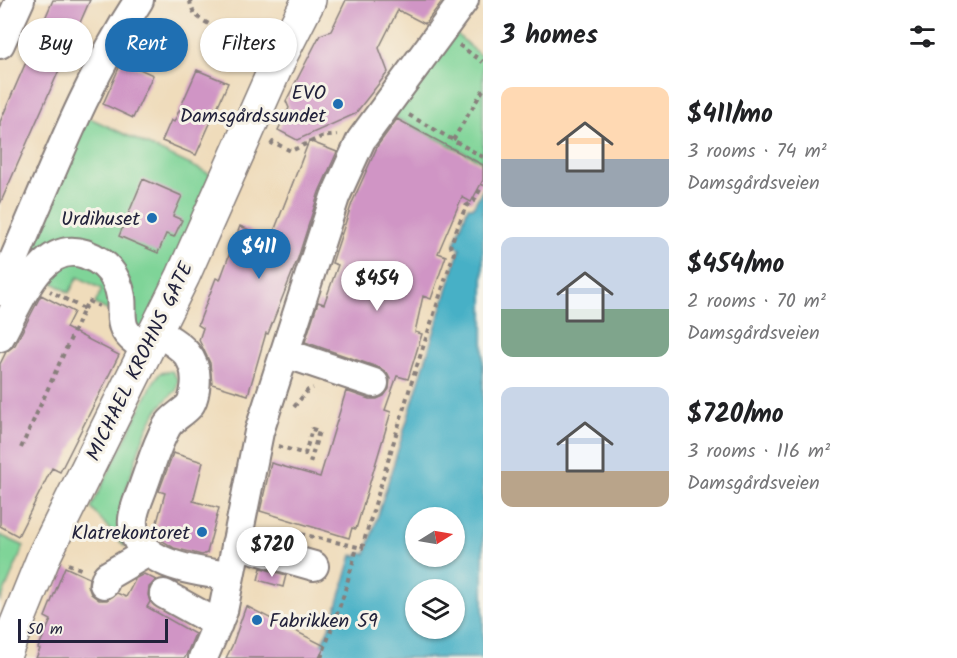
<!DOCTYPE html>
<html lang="en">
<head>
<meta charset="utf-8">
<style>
	:root { --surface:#fff; --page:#f2f2f2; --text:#202124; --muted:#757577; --accent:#1f6fb2 }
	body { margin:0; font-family:Kalam,sans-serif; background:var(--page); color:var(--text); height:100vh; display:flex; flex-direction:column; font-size:22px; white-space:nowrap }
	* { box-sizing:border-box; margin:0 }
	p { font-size:20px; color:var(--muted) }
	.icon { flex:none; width:33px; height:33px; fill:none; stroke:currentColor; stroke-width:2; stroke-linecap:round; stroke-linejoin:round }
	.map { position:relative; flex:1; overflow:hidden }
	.side { display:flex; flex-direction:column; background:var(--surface); width:474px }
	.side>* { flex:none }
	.top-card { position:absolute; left:18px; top:18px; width:375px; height:54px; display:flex; gap:12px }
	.needle { width:39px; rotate:79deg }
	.fabs { position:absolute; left:405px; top:507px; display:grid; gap:12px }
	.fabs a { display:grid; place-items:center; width:60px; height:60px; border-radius:50%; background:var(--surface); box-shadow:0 2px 4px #0004; font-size:30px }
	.scale { position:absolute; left:18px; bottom:15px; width:150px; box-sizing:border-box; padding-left:6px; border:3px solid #22223b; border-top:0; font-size:16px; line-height:21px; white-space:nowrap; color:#22223b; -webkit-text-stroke:4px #f7f3e8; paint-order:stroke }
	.price { position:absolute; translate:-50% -51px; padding:0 14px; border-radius:21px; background:#fff; color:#222; font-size:20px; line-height:39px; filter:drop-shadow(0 2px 3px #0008) }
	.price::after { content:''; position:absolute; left:50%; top:36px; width:18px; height:14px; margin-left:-9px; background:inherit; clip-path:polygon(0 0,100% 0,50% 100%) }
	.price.current { background:var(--accent); color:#fff }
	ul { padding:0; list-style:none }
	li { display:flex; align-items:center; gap:18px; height:150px; padding:0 18px }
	li span { display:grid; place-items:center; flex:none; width:168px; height:120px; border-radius:12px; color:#555 }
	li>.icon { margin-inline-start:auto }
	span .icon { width:72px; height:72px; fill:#fffc; stroke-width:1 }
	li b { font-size:26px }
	h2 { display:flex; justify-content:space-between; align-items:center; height:72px; padding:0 18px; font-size:26px }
	.tag { padding:0 21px; border-radius:27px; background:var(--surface); box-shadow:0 2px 4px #0004; font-size:21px; line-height:54px }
	.tag.current { background:var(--accent); color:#fff }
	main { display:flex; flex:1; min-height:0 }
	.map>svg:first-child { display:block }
</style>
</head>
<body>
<main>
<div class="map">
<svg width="483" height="658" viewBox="0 0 483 658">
	<rect width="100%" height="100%" fill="#f7f3e8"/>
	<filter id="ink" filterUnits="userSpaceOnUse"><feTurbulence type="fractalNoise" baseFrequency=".0167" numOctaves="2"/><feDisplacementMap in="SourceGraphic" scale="12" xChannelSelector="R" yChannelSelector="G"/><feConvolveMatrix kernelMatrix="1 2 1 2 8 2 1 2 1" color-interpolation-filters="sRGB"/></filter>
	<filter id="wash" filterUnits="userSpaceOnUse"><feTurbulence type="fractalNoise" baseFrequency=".008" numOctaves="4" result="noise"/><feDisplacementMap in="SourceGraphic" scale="24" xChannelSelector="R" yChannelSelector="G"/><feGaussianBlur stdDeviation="1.35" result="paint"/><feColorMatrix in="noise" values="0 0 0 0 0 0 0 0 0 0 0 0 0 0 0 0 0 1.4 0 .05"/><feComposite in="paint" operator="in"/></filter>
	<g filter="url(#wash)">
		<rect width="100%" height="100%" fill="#efdcbb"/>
		<path fill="#7fd498" stroke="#507b6a" stroke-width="1.5" d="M451 29 483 58V162L394 117Z
			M79 113 225 181 146 348 121 317 95 304 102 289 78 277 69 293 46 278 3 285Z
			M172 371 178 380 176 391C150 410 141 442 132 472 128 484 123 496 122 508 122 517 127 528 129 536L124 546 91 508 153 383 160 373Z
			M0 535 24 546 0 602Z"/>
		<path fill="#47b0c6" stroke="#346980" stroke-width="1.5" fill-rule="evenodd" d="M483 189V658H315L334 616 352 555 358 556 360 553 366 554 460 248 454 245 468 207H473ZM416 518H454V556H416ZM416 590H454V628H416Z"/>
		<g id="blocks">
			<path fill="#d095c5" d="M53 0H90L0 204V122Z
				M346 0H443L425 24 398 10 379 48 388 72 355 114 297 140 278 130 289 108 286 101 320 35 331 31Z
				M122 61 153 75 133 118 103 104Z
				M197 70 228 83 196 155 162 141 171 120 174 122Z
				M397 119 483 165V180L471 202 462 197 438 253 446 256 431 299 423 296 415 332 422 334 408 379 397 376 385 410 391 412 356 529 352 528 349 538 260 511 271 463 320 477 346 391 369 399H377L384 396 389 389 390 379 387 373 380 368 305 342 318 302 324 304 338 265 332 263 352 203 378 145Z
				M309 141 337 152 319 192 298 258 268 334 266 333 248 395 212 384 210 363 199 340 203 328 198 325 216 278 220 280 240 226 271 239Z
				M143 179 182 196 173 216 182 220 174 237 166 234 158 253 119 236Z
				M41 295 74 312 66 328 119 355 60 472 52 468 18 536 0 526V364L6 352 15 345Z
				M173 453 203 462 193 501 219 508 207 553 202 555 174 548 158 538 162 527 156 526 165 493 159 491Z
				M65 567 89 578 88 586 91 594 99 600H107L117 593 126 597 136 578 144 574 156 580 149 587 148 595 150 602 147 607 195 634 185 658H36L40 649 38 648 51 620 45 617Z
				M261 568 286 575 283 587 258 580Z
				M246 606 325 646 319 658H226L232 646Z"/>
		</g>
	</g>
	<g filter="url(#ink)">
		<use href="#blocks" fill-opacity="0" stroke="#887f7b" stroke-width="1.5"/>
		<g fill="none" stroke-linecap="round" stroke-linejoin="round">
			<defs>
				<path id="minor" d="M0 44 20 0
					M0 291C44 194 80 90 139 0
					M155 331C180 345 200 357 195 389 194 396 193 401 189 406 182 414 171 418 166 428 156 446 151 465 144 484 141 494 134 507 133 519 129 564 198 572 230 576
					M0 337C18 306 40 239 85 254 99 259 110 267 116 281 131 311 106 326 146 348
					M285 353 374 383
					M236 544 314 566
					M104 584 107 576 148 552
					M164 594 218 624
					M203 658 223 611 259 432 335 197 361 140 464 0"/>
				<path id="major" d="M3 658 45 554 183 276 282 53 309 0"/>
			</defs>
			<use href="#minor" stroke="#887f7b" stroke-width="32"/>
			<use href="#major" stroke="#887f7b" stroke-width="36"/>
			<path stroke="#887f7b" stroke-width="4" stroke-dasharray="4.5 4.5" stroke-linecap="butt" d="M190 0C192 26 222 22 229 42 231 48 230 55 231 62L248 69
				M459 45 483 62
				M409 115 483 157
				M453 140 483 90
				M271 145 273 142 291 151 321 137 337 135
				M84 309 88 301 99 306
				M294 407 308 390 313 388
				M278 446 305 454 312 429 319 431 310 463
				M21 448 84 309 50 291
				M283 530 362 548 411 384 454 253 450 246 466 206 474 201 483 184
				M68 564 83 570
				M321 658 343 597 357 548"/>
			<use href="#minor" stroke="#fff" stroke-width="28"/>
			<use href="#major" stroke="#fff" stroke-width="33"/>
		</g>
	</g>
	<g fill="#1f6fb2" stroke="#f7f3e8" stroke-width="2">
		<circle cx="338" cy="104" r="6"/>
		<circle cx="152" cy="218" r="6"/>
		<circle cx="202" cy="532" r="6"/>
		<circle cx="257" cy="620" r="6"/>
	</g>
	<g text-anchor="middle" stroke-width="6" stroke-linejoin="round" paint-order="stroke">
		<g font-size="20" fill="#22223b" stroke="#f7f3e8" text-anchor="end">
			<text x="326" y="99">EVO<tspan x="326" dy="23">Damsgårdssundet</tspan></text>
			<text x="140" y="225">Urdihuset</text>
			<text x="190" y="539">Klatrekontoret</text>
			<text x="269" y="627" text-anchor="start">Fabrikken 59</text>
		</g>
		<g font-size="20" fill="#22223b" stroke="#f7f3e8">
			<text transform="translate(139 361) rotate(-64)" y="7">MICHAEL KROHNS GATE</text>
		</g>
	</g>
</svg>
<div class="fabs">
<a><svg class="needle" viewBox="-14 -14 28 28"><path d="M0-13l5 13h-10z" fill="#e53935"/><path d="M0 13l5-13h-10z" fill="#757577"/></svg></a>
<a><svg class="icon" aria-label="layers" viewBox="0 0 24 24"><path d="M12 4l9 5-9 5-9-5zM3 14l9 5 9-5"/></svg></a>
</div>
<div class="scale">50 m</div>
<b class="price current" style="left:259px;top:280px">$411</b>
<b class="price" style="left:377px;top:312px">$454</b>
<b class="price" style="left:272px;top:578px">$720</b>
<div class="top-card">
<a class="tag">Buy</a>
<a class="tag current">Rent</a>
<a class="tag">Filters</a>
</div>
</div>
<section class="side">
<h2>3 homes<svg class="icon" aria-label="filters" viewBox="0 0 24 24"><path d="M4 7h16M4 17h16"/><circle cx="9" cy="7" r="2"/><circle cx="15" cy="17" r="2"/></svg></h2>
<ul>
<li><span style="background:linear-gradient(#ffd9b3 60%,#9aa5b1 0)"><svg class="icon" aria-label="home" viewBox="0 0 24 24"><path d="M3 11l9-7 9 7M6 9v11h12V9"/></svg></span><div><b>$411/mo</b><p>3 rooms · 74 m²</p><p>Damsgårdsveien</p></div></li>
<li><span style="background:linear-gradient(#c9d6e8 60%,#7fa58c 0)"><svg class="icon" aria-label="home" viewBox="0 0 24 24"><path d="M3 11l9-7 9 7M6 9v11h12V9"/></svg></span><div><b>$454/mo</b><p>2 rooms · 70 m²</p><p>Damsgårdsveien</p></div></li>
<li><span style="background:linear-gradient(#c9d6e8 70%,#b9a48a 0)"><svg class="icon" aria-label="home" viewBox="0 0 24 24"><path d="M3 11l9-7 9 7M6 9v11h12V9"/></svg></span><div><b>$720/mo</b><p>3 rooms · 116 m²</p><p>Damsgårdsveien</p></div></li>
</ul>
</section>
</main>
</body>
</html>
